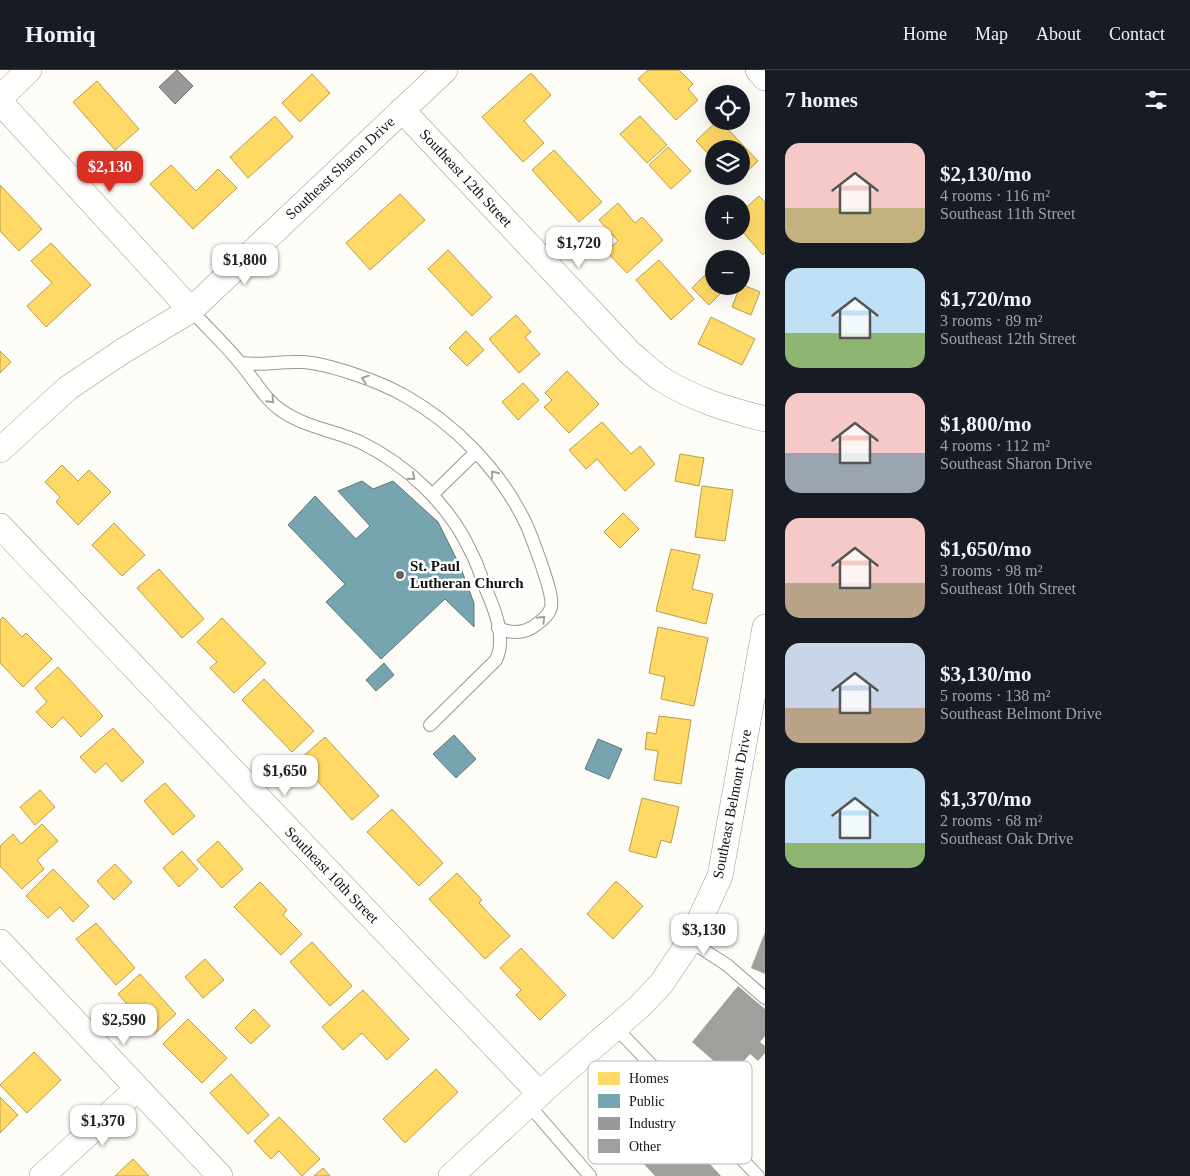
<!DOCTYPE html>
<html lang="en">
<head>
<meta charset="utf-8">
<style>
	:root { --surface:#171b24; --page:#20242c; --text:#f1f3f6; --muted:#9ea1a6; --line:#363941; --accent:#d93025 }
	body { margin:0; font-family:Georgia,serif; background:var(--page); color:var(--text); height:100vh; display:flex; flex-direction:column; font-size:19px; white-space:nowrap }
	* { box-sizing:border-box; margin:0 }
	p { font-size:16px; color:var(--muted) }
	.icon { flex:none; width:28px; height:28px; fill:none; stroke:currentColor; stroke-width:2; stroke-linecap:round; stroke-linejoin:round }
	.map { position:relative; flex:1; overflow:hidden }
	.side { display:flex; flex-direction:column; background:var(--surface); width:425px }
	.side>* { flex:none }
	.controls { position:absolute; left:705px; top:15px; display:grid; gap:10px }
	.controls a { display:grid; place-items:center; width:45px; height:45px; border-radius:50%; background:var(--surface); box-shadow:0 5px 20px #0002; font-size:25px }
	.price { position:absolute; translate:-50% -42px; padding:0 11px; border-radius:10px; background:#fff; color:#222; font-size:16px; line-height:32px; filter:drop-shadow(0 1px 2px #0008) }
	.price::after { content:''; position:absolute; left:50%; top:30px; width:15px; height:11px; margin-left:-8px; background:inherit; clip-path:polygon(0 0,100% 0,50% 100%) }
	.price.selected { background:var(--accent); color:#fff }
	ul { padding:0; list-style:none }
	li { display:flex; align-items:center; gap:15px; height:125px; padding:0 20px }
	li span { display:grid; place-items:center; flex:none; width:140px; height:100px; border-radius:15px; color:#555 }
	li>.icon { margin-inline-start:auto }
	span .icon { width:60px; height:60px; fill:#fffc; stroke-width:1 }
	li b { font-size:21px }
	h2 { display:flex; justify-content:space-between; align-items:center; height:60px; padding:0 20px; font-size:21px }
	header { display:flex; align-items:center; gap:30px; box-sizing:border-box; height:70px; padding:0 25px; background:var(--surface); border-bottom:1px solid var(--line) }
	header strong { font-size:24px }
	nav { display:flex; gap:28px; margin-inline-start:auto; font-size:18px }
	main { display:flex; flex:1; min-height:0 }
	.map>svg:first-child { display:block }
</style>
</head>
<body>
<header>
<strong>Homiq</strong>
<nav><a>Home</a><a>Map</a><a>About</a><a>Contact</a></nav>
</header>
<main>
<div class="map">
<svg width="765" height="1106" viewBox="0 0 765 1106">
	<rect width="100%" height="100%" fill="#fdfcf7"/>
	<path fill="#ffd966" stroke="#b89d4c" d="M648 0H679L693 14 688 19 698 30 676 50 638 9Z
		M531 3 551 25 524 51 544 73 523 92 482 47Z
		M312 4 330 23 300 52 282 33Z
		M97 11 139 59 115 80 73 32Z
		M275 46 293 67 248 108 230 87Z
		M640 46 667 75 647 93 620 64Z
		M717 51H720L758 91 735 113 729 106H741V79H714V90L696 71Z
		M668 77 691 101 671 119 649 95Z
		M554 80 602 132 579 152 532 100Z
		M171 95 196 121 218 99 237 118 193 159 150 114Z
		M0 115 42 159 19 181 0 161Z
		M400 124 425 150 370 200 346 173Z
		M759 126 765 132V183L763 185 741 160V142Z
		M618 133 635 153 642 147 663 170 627 203 606 181 618 171 599 150Z
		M51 173 91 215 46 257 27 236 52 213 31 191Z
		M448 180 492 227 472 246 428 199Z
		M659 190 694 229 671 250 636 210Z
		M707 203 714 210V216H720L724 220 709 235 692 218Z
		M741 214 760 222 751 245 732 237Z
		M516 245 531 262 525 267 540 284 519 303 489 269Z
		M711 247 755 269 742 295 698 274Z
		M466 261 484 280 467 296 449 278Z
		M0 281 11 292 0 303Z
		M567 301 599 334 569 363 544 337 552 330 545 323Z
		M523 313 539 330 518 350 502 332Z
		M602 352 631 384 640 376 655 394 625 421 597 389 586 399 569 380Z
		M680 384 704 388 699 416 675 411Z
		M62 395 78 411 89 400 111 422 78 455 56 432 60 427 45 412Z
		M702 416 733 420 725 471 695 467Z
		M623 443 639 459 620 478 604 462Z
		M114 453 145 485 122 506 92 475Z
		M671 479 700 485 692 519 713 524 706 554 656 541Z
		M159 499 204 549 182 568 137 518Z
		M3 547 22 567 26 563 52 589 23 617 0 593V550Z
		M222 548 266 593 234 623 210 598 217 592 197 572Z
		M658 557 708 568 694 636 661 629 665 607 649 603Z
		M58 597 103 646 81 667 63 647 52 658 36 642 47 632 35 618Z
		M264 609 314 661 292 682 242 630Z
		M659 646 691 650 681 714 654 710 658 681 645 679 647 662 656 664Z
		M113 658 144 692 122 712 106 693 95 703 80 687Z
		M325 667 379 726 352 750 299 690Z
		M165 713 195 746 173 765 144 731Z
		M40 720 55 737 35 755 20 737Z
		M642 728 679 737 671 773 661 770 656 788 629 781Z
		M392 739 443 793 419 816 367 762Z
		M42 754 58 771 37 790 44 799 22 819 0 796V776L13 764 21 774Z
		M218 771 243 799 222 818 197 790Z
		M182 781 198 799 179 817 163 798Z
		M115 794 132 812 114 830 97 811Z
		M53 799 89 836 73 852 60 837 48 848 26 826Z
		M457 803 482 830 479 833 510 866 485 889 429 829Z
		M616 811 643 836 613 869 587 844Z
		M260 812 287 840 283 845 302 864 281 885 234 837Z
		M96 853 135 898 116 915 76 869Z
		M312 872 352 916 330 936 290 892Z
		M521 878 566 925 540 950 516 925 521 920 500 898Z
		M205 889 224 910 203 928 185 907Z
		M140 904 176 944 154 964 118 924Z
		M363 920 409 969 387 990 362 963 343 980 322 957Z
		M254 939 270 956 251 974 235 958Z
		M188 949 227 988 202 1013 163 974Z
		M34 982 61 1010 27 1043 0 1015Z
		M436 999 458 1022 405 1073 383 1049Z
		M231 1004 269 1045 248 1064 210 1023Z
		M0 1027 18 1045 0 1063Z
		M279 1047 320 1089 302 1106 279 1081 271 1089 254 1071Z
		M133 1089 149 1106H115Z
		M323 1098 330 1106H314Z"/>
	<path fill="#76a5af" stroke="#587980" d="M362 411 373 419 393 411 438 452 460 496 474 533V557L445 529 381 589 326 532 345 514 288 455 315 426 356 469 370 456 338 421Z
		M384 593 394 605 376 621 366 610Z
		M454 665 476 689 456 708 433 684Z
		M598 669 622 679 609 709 585 699Z"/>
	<path fill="#999" stroke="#707070" d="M177 0 193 16 175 34 159 17Z"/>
	<path fill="#a19f9c" d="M765 862V904L751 898Z
		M738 916 765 939V966L760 972 765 976V983L758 991 750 984 731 1006 692 972Z
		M654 1034 721 1106H655L619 1067Z"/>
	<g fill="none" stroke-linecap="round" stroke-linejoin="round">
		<defs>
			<path id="lane" d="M191 240C207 258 225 274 240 293 254 309 265 330 282 341 305 357 335 361 360 372 407 395 449 434 471 482 477 493 481 505 485 517 494 538 507 567 496 590L430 655
				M240 293C261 296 280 291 301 292 328 293 381 312 405 326 455 354 501 401 526 454 532 467 537 482 542 496 545 506 555 531 550 540 548 546 542 550 537 554 525 564 512 564 498 558
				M432 425 476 382
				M690 871 727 895 765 928
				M615 957 758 1106
				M528 1034 590 1106"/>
			<path id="street" d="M758 0 765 8
				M0 28 29 0
				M0 32 191 240
				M402 40 630 283C640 291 650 301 660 308 692 329 729 340 765 349
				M0 380 68 318 123 281 191 240 445 0
				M0 456 540 1024
				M0 872 220 1106
				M42 1106 137 1019
				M451 1106 555 1010 639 937 661 914 690 871 720 806 765 557"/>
		</defs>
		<use href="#lane" stroke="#979795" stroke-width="14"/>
		<use href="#street" stroke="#979795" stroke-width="26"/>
		<use href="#lane" stroke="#fffffe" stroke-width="12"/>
		<use href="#street" stroke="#fffffe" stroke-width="25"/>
	</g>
	<defs><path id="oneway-chevron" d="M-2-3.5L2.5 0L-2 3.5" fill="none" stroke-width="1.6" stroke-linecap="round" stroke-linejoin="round" transform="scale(1.25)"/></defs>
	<g stroke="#a0a09f">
		<use href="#oneway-chevron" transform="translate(365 309) rotate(-161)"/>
		<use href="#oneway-chevron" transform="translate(271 330) rotate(47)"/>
		<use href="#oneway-chevron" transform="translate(494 404) rotate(-128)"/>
		<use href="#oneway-chevron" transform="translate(412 407) rotate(40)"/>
		<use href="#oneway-chevron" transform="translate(542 549) rotate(-45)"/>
	</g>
	<circle fill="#646362" stroke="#fff" stroke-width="2" cx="400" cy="505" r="5"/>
	<g text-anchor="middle" stroke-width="5" stroke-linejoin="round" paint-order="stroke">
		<g font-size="15" fill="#111" stroke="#fff">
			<text transform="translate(340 98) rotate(-43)" y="5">Southeast Sharon Drive</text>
			<text transform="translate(466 108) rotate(47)" y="5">Southeast 12th Street</text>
			<text transform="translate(732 734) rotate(-79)" y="5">Southeast Belmont Drive</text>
			<text transform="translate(332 805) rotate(46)" y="5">Southeast 10th Street</text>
		</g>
		<g font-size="15" font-weight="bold" fill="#111" stroke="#fff" text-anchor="start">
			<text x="410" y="501">St. Paul<tspan x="410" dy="17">Lutheran Church</tspan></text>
		</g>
	</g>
	<rect x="588" y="991" width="164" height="103" rx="8" fill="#fff" stroke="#b8b8b8" stroke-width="1"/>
	<rect x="598" y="1002" width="22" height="13" fill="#ffd966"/>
	<rect x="598" y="1024" width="22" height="14" fill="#76a5af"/>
	<rect x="598" y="1047" width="22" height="13" fill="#999"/>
	<rect x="598" y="1069" width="22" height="14" fill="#a19f9c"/>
	<g font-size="14" fill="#111">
		<text x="629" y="1013">Homes</text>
		<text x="629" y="1036">Public</text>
		<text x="629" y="1058">Industry</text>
		<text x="629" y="1081">Other</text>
	</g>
</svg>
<div class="controls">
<a><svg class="icon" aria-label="locate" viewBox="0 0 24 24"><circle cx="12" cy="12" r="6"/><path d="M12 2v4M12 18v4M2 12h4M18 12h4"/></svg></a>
<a><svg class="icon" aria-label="layers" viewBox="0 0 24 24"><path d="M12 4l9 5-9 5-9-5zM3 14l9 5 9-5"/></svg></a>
<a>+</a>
<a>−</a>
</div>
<b class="price selected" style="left:110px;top:123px">$2,130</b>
<b class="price" style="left:579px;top:199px">$1,720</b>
<b class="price" style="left:245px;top:216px">$1,800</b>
<b class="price" style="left:285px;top:727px">$1,650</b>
<b class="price" style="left:704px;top:886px">$3,130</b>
<b class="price" style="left:124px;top:976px">$2,590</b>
<b class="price" style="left:103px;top:1077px">$1,370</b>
</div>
<section class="side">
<h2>7 homes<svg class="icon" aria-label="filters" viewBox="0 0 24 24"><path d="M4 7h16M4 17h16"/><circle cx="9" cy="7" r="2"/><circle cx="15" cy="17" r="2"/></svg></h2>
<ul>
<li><span style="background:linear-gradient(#f6c9c9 65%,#c2b280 0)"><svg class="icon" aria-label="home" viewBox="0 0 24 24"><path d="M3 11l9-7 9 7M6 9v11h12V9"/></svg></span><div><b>$2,130/mo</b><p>4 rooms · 116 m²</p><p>Southeast 11th Street</p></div></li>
<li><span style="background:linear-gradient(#bfe0f5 65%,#8fb573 0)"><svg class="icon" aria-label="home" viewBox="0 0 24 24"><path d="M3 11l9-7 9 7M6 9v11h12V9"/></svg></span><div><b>$1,720/mo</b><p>3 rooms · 89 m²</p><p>Southeast 12th Street</p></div></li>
<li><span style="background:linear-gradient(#f6c9c9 60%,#9aa5b1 0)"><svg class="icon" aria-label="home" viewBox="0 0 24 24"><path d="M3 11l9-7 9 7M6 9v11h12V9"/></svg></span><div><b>$1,800/mo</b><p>4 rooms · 112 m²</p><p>Southeast Sharon Drive</p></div></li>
<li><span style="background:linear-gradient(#f6c9c9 65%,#b9a48a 0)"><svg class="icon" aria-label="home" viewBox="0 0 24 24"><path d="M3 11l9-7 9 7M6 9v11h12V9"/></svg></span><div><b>$1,650/mo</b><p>3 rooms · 98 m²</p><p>Southeast 10th Street</p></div></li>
<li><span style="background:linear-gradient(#c9d6e8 65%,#b9a48a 0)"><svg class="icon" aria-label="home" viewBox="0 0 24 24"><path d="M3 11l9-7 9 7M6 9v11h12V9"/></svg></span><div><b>$3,130/mo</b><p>5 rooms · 138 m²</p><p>Southeast Belmont Drive</p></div></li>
<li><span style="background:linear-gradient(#bfe0f5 75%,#8fb573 0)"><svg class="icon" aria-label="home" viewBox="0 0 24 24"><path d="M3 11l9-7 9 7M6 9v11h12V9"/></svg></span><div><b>$1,370/mo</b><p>2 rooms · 68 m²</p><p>Southeast Oak Drive</p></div></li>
</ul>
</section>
</main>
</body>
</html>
